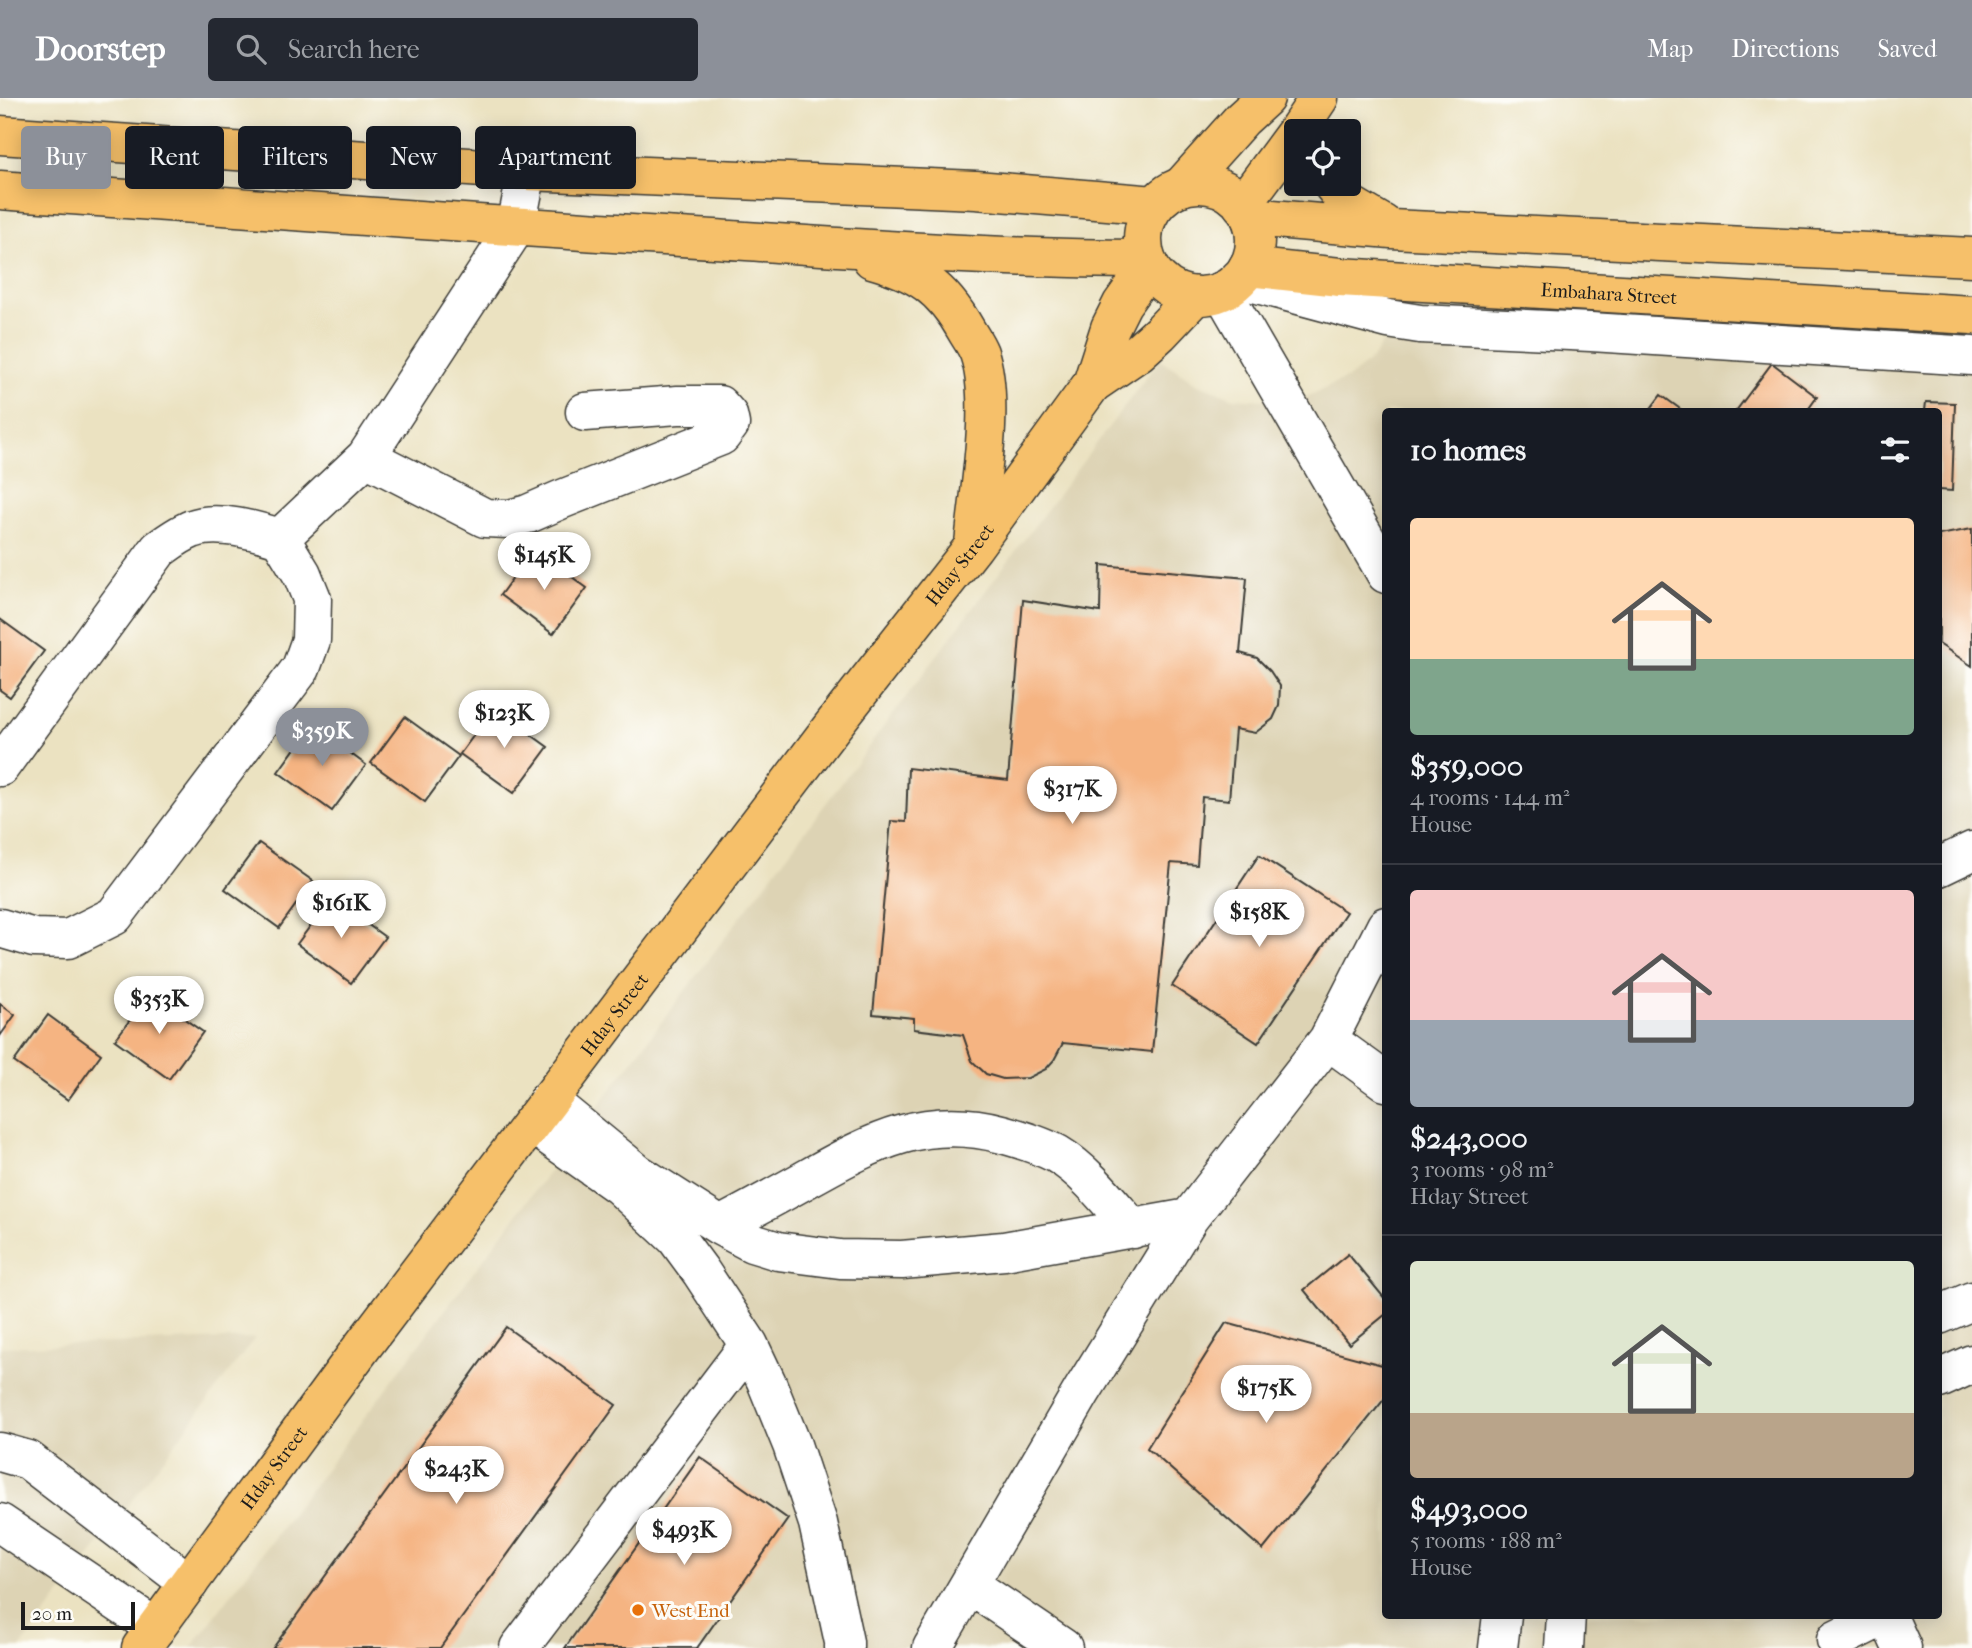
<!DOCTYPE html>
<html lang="en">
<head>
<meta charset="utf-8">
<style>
	:root { --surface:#171b24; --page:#242831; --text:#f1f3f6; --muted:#9ea1a6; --line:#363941; --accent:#8c9099 }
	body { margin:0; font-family:"IM FELL French Canon",serif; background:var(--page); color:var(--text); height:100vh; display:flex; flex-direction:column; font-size:26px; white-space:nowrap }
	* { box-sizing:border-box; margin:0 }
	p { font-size:23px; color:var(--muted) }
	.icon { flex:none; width:38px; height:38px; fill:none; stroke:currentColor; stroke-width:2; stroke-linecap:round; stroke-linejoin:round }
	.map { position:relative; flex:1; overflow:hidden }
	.sheet { position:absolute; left:1382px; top:310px; width:560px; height:1211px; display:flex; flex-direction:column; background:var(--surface); border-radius:7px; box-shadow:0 4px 18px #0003 }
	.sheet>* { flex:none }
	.top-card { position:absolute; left:21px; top:28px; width:665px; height:63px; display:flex; gap:14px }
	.fabs { position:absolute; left:1284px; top:21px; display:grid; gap:14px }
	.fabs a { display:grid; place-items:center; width:77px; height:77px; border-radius:7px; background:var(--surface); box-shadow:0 4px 18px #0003; font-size:35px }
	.scale { position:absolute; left:21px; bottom:18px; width:114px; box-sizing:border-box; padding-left:7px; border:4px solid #1c1c1c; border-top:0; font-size:19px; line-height:24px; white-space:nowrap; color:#1c1c1c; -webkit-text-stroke:5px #fdfcf7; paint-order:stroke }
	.price { position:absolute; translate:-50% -60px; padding:0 16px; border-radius:24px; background:#fff; color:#222; font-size:23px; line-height:46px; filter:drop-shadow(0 2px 4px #0008) }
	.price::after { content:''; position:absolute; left:50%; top:42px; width:21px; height:16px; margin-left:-10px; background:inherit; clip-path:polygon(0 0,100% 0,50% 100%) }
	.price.current { background:var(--accent); color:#fff }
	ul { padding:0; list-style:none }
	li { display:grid; align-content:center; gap:14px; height:371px; padding:0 28px }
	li+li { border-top:2px solid var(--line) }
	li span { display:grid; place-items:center; height:217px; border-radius:7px; color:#555 }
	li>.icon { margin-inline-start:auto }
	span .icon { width:126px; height:126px; fill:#fffc; stroke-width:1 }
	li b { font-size:30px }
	h2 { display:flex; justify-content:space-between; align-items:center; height:84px; padding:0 28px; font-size:30px }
	.tag { padding:0 24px; border-radius:7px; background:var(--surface); box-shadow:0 4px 18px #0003; font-size:24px; line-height:63px }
	.tag.current { background:var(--accent); color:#fff }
	header { display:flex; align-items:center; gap:42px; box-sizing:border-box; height:98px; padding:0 35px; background:var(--accent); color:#fff }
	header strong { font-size:33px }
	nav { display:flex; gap:38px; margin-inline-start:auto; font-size:24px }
	.search { width:490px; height:63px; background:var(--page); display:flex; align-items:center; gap:18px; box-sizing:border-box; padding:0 24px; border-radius:7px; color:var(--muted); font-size:26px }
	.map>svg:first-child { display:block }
</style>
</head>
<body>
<header>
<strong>Doorstep</strong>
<div class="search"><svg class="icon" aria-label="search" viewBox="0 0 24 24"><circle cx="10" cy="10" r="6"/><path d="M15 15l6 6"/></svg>Search here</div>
<nav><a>Map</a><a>Directions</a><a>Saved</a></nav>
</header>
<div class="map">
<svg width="1972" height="1550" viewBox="0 0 1972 1550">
	<rect width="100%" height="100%" fill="#fdfcf7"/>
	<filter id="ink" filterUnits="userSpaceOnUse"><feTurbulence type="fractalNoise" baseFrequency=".0143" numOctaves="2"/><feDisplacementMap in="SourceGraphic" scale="14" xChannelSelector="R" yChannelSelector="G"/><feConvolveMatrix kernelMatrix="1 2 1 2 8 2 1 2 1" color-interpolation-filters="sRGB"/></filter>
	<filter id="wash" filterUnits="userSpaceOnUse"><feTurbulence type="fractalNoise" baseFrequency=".00686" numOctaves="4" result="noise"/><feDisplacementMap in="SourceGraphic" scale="28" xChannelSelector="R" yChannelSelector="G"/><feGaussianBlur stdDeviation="1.57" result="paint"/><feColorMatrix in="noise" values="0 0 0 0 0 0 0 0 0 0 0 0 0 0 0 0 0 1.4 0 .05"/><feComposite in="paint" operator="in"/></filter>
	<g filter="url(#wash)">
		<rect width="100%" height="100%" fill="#ebe2c1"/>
		<path fill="#ddd3b4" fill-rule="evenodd" d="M1388 236 1972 273V1550H191L1160 261 1196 285 1234 300 1295 304 1350 279 1372 261ZM1386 313H1939V1517H1386Z
			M255 1240 20 1550H0V1249Z"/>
		<g id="blocks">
			<path fill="#f5b482" d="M1772 265 1817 299 1807 313H1736Z
				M1661 297 1683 313H1649Z
				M1926 304 1955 305 1952 393 1939 392V313H1925Z
				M1972 431V568L1939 546V437Z
				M534 451 587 490 553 536 500 497Z
				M1101 467 1247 480 1240 555 1257 560 1270 573 1280 588 1279 608 1273 621 1255 635 1235 631 1229 702 1202 699 1197 767 1171 765 1152 954 1063 945 1054 962 1046 971 1028 980 1003 981 986 976 972 963 963 937 914 931V920L873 916 891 723 906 724 908 670 1008 682 1023 502 1100 514Z
				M0 521 44 553 10 599 0 592Z
				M494 610 548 649 514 695 460 656Z
				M405 619 459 658 425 704 371 665Z
				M312 627 366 667 332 713 278 674Z
				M259 745 313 783 279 830 225 791Z
				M1259 757 1346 814 1258 945 1172 888Z
				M331 800 385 839 351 885 297 846Z
				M149 896 203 934 169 981 115 942Z
				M0 906 15 917 0 938Z
				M48 917 101 956 68 1002 14 964Z
				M1348 1156 1386 1202V1216L1349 1246 1304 1192Z
				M1226 1225 1386 1268V1299L1263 1452 1147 1350Z
				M506 1229 616 1307 440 1550H273Z
				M700 1359 788 1421 697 1550H565Z"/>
		</g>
	</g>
	<g filter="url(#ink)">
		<use href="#blocks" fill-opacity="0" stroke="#3b3a35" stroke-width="2"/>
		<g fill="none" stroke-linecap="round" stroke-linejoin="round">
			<defs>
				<path id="minor" d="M1239 181 1388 221 1420 226 1591 234 1972 258
					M1222 193 1386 476
					M366 359 485 420 509 421 528 416 560 402 721 338 730 326 728 317 719 307H678L585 314
					M280 440 366 359 516 129 527 73
					M0 669 159 451C169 444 181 435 192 431 217 421 257 433 280 440L302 476 312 501 311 542 301 570 114 818 68 841 34 840 0 830
					M1939 769 1972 753
					M1328 942 1386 984
					M548 1002 637 1075 720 1128 752 1145 778 1153 840 1161 902 1162 1004 1153 1189 1120 1328 942 1386 828
					M532 1026 620 1088 676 1140 701 1174 749 1247 766 1283 792 1347 818 1425 844 1544V1550
					M720 1128C750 1112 780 1096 810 1079 874 1043 926 1016 1002 1036 1020 1041 1040 1047 1057 1056 1087 1074 1110 1105 1133 1131
					M1939 1217 1972 1203
					M1939 1281 1972 1266
					M0 1354 28 1362 189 1485
					M0 1425 156 1530
					M970 1487 1063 1550
					M1887 1517 1902 1550
					M1836 1542 1886 1517
					M519 1550 749 1247
					M932 1550 1082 1293 1189 1120
					M1498 1550 1502 1517
					M1564 1550 1566 1517"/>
				<g id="major">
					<path d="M0 37 527 73 976 92 1155 107"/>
					<path d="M1332 86 1347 105 1383 126"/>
					<circle cx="1199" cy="142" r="56"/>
					<path d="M1181 89 1242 21 1265 0"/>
					<path d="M0 92C238 109 476 127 714 141 858 150 1002 161 1146 161"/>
					<path d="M1242 107 1299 30 1319 0"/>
					<path d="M1250 119 1391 131 1972 159"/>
					<path d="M872 161C918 174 942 189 966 232 970 239 976 247 979 255 996 304 979 394 974 446"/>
					<path id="s1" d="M1248 169 1340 179 1972 217"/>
					<path d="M1092 286 1139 254 1160 235 1195 198"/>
					<path id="s2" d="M141 1550 362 1249 831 630 974 448 1092 286 1110 230 1122 206 1149 168"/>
				</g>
			</defs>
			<use href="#minor" stroke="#3b3a35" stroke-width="41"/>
			<use href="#major" stroke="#3b3a35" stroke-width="41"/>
			<use href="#minor" stroke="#fff" stroke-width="38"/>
			<use href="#major" stroke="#f6c06b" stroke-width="38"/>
		</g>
	</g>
	<circle fill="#e8710a" stroke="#fdfcf7" stroke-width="2.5" cx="638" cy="1512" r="7"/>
	<g text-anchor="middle" stroke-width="6" stroke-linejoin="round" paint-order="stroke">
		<g font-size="19" fill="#1c1c1c" stroke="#fdfcf7">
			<text dy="7" stroke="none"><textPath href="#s1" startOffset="362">Embahara Street</textPath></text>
			<text dy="7" stroke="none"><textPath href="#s2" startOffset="1358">Hday Street</textPath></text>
			<text dy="7" stroke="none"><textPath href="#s2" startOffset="791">Hday Street</textPath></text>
			<text dy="7" stroke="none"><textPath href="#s2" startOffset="224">Hday Street</textPath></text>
		</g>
		<g font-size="19" fill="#c56008" stroke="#fdfcf7" text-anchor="start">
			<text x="652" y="1519">West End</text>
		</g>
	</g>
</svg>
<div class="fabs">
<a><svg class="icon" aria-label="locate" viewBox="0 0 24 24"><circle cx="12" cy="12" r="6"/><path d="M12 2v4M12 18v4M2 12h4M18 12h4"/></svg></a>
</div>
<div class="scale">20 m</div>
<b class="price" style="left:544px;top:494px">$145K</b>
<b class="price" style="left:504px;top:652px">$123K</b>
<b class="price current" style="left:322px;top:670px">$359K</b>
<b class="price" style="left:1072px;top:728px">$317K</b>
<b class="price" style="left:341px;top:842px">$161K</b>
<b class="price" style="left:1259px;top:851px">$158K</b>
<b class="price" style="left:159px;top:938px">$353K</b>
<b class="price" style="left:1266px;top:1327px">$175K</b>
<b class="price" style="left:456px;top:1408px">$243K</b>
<b class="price" style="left:684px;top:1469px">$493K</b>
<div class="top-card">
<a class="tag current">Buy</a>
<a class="tag">Rent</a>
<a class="tag">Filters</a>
<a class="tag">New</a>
<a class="tag">Apartment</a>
</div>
<section class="sheet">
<h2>10 homes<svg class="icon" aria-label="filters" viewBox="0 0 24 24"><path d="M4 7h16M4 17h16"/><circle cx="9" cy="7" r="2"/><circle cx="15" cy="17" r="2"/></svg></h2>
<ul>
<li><span style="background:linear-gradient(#ffd9b3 65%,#7fa58c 0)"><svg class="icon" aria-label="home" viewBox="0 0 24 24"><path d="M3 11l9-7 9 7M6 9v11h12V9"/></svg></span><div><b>$359,000</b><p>4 rooms · 144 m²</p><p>House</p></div></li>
<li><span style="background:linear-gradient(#f6c9c9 60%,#9aa5b1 0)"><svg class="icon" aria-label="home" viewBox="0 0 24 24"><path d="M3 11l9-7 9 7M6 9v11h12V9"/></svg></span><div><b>$243,000</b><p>3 rooms · 98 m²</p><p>Hday Street</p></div></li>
<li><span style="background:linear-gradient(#dfe7d0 70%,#b9a48a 0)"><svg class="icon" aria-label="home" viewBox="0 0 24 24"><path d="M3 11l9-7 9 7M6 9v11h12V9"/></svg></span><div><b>$493,000</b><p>5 rooms · 188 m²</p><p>House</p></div></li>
</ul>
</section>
</div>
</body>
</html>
